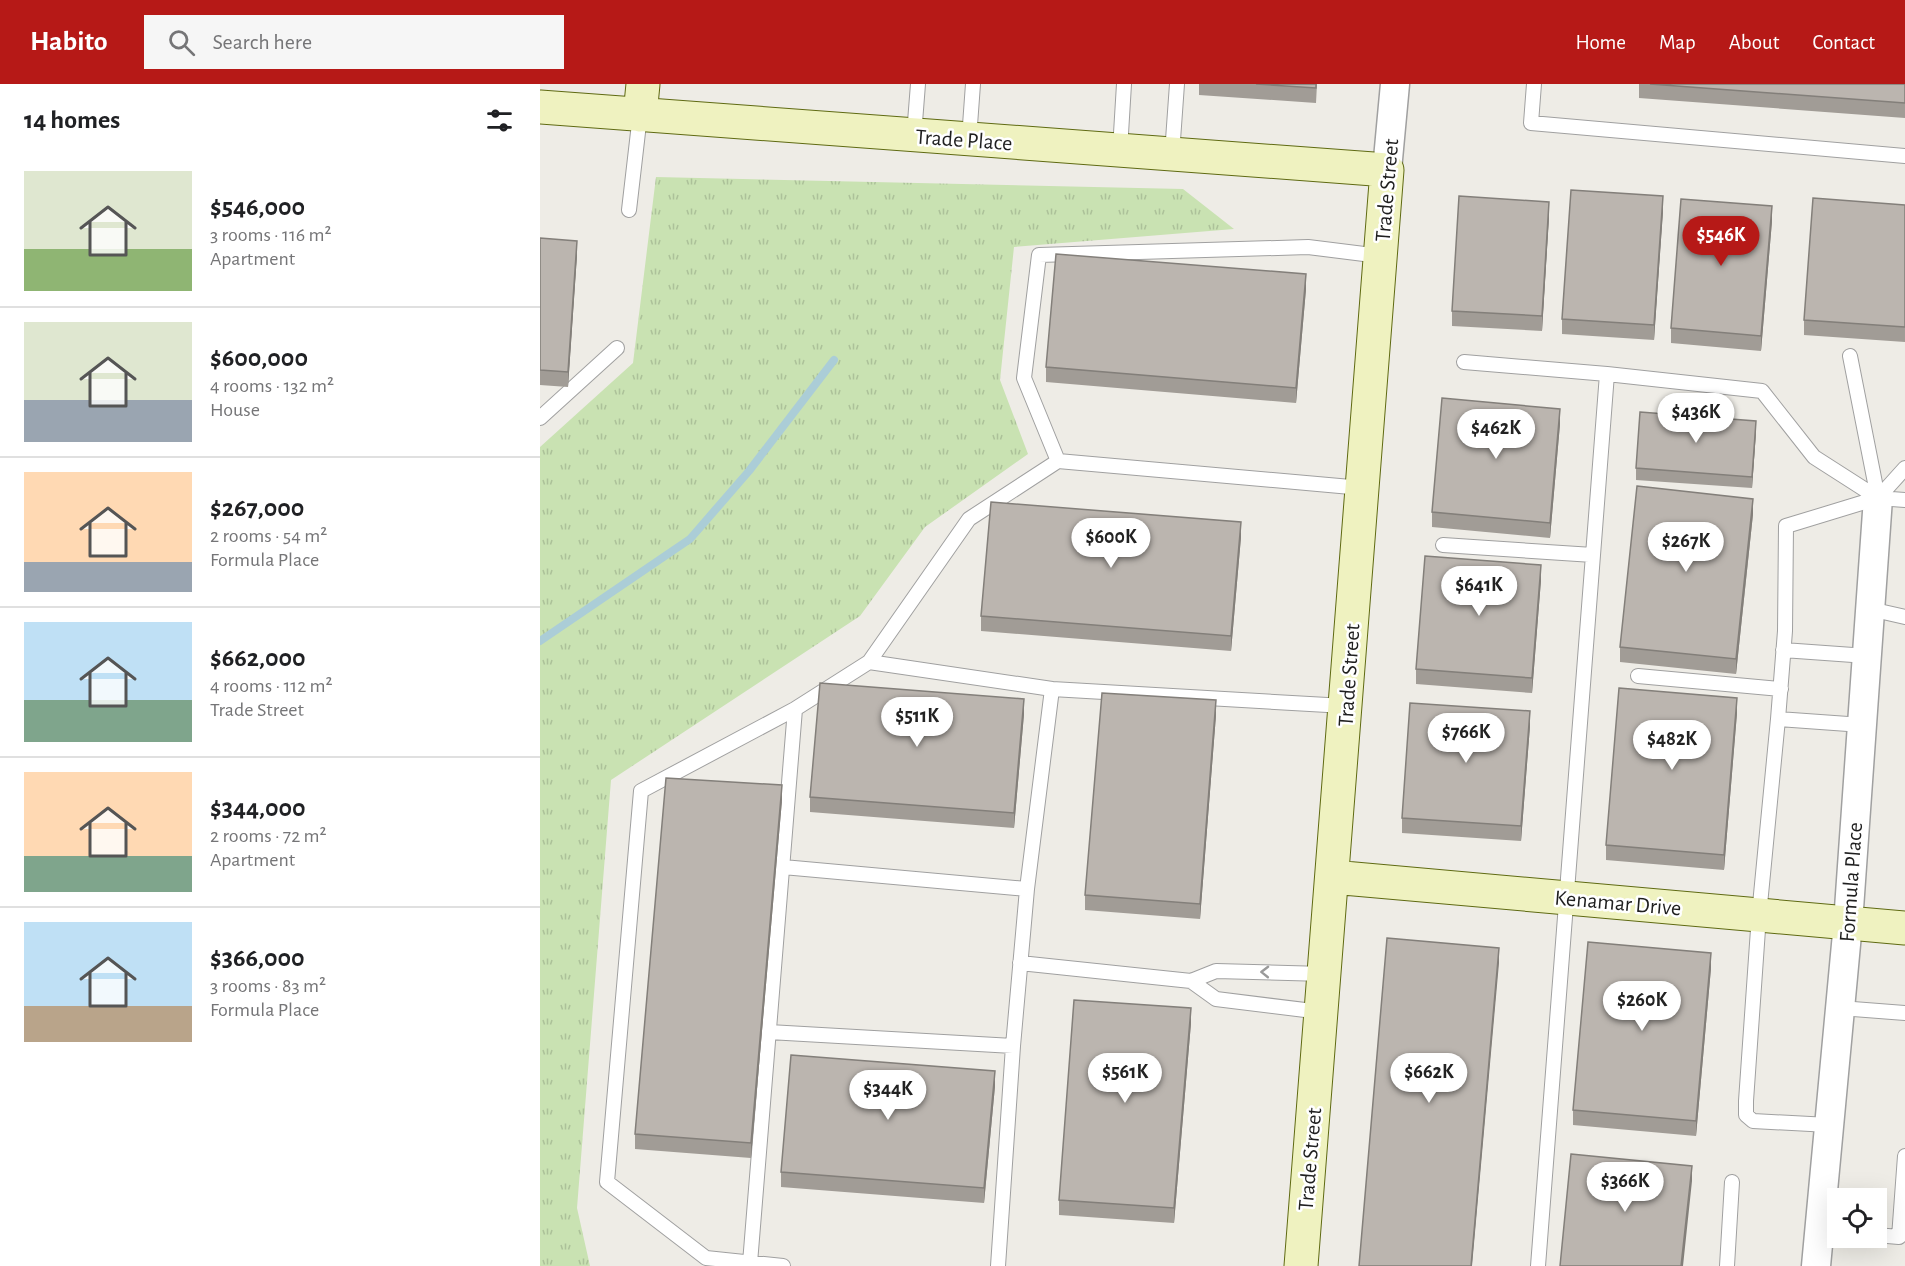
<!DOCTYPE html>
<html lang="en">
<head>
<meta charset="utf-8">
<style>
	:root { --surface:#fff; --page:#f6f6f6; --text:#202124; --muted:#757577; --line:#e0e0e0; --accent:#b61917 }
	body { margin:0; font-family:"Alegreya Sans",sans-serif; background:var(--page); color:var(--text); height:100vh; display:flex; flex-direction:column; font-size:22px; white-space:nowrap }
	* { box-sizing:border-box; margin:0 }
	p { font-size:20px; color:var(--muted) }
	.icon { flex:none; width:33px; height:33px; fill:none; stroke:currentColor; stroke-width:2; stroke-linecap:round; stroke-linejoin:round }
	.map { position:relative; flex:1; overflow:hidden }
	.side { display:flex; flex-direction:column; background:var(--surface); width:540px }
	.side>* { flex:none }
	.buttons { position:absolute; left:1287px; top:1104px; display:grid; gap:12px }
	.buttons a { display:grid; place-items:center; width:60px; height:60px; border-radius:0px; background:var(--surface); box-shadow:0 6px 24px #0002; font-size:30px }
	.price { position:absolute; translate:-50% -51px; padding:0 14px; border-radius:21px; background:#fff; color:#222; font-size:20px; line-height:39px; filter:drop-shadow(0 2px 3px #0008) }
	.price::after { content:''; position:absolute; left:50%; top:36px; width:18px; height:14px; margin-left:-9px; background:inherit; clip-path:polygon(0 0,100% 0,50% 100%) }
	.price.on { background:var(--accent); color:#fff }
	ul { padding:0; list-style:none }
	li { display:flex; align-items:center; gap:18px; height:150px; padding:0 24px }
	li+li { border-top:2px solid var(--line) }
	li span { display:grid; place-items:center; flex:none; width:168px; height:120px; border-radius:0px; color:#555 }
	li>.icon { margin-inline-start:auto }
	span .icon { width:72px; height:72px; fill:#fffc; stroke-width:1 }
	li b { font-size:26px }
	h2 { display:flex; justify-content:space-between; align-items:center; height:72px; padding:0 24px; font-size:26px }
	header { display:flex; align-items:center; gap:36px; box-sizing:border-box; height:84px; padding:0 30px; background:var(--accent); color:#fff }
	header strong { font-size:28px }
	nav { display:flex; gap:33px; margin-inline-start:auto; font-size:21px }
	.search { width:420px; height:54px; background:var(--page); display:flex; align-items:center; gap:15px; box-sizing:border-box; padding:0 21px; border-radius:0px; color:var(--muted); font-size:22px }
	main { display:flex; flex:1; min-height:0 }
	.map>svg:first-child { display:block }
</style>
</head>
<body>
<header>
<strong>Habito</strong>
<div class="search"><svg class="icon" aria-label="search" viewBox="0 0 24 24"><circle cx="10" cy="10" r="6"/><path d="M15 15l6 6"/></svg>Search here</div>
<nav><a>Home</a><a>Map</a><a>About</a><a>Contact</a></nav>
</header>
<main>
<section class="side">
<h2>14 homes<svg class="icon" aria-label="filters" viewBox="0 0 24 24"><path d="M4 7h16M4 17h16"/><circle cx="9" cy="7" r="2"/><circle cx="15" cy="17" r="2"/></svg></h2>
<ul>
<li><span style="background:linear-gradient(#dfe7d0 65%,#8fb573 0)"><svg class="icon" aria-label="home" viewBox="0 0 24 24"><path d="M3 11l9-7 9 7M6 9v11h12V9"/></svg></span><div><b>$546,000</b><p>3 rooms · 116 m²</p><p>Apartment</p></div></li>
<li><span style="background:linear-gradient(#dfe7d0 65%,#9aa5b1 0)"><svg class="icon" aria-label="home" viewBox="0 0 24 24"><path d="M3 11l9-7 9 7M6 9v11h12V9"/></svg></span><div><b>$600,000</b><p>4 rooms · 132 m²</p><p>House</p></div></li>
<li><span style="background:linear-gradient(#ffd9b3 75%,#9aa5b1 0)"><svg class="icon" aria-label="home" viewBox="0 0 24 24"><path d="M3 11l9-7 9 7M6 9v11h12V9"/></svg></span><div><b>$267,000</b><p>2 rooms · 54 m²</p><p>Formula Place</p></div></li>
<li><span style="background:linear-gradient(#bfe0f5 65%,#7fa58c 0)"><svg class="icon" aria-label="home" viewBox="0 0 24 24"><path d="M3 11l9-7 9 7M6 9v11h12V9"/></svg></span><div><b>$662,000</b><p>4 rooms · 112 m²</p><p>Trade Street</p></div></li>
<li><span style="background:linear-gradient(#ffd9b3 70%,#7fa58c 0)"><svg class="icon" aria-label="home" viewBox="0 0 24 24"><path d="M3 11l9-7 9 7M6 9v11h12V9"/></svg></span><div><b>$344,000</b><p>2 rooms · 72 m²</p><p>Apartment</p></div></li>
<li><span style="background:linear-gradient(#bfe0f5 70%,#b9a48a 0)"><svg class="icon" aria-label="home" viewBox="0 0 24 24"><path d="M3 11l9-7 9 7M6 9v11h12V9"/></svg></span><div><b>$366,000</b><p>3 rooms · 83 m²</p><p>Formula Place</p></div></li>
</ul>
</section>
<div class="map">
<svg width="1365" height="1182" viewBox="0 0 1365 1182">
	<defs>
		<pattern id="grass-tufts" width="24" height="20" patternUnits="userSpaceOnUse" patternTransform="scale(1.5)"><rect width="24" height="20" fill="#c9e2b2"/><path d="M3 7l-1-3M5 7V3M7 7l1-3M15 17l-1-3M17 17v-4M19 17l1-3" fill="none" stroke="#acc199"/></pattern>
	</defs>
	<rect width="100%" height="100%" fill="#eeece6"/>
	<path fill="url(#grass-tufts)" d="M116 93 643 105 694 145 474 163 460 296 488 370 385 443 320 532 71 696 37 1124 50 1182H0V363L93 279Z"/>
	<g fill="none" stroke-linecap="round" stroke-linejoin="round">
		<path stroke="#abcdd7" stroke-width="8" d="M0 557 150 455 209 387 294 276"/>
		<defs>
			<path id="lane" d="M994 0 991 39 1365 72
				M374 51 378 0
				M429 55 433 0
				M580 66 584 0
				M632 70 637 0
				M89 126 100 31
				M1310 272 1338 414
				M924 278 1067 290 1222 307 1274 373 1338 414
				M0 334 77 264
				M518 377 822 404
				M1338 414 1365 384
				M903 461 1053 471
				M1330 525 1365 533
				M1243 566 1327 572
				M1098 592 1241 605
				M512 605 329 578 429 435 518 377 484 294 499 171 768 163 840 172
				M1238 635 1219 831 1206 1017V1031L1213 1037 1289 1041
				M1322 641 1238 635 1245 547 1246 442 1338 414 1365 416
				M243 783 487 805
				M480 879 651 897
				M1300 924 1365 929
				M781 928 676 915 651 897 676 887 784 890
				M229 948 473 962
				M1279 1147 1298 1148
				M1336 1151 1359 1153 1365 1072
				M210 1179 255 625
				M243 1182 166 1174 67 1098 101 707 255 625 329 578
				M458 1182 473 962 487 805 512 605 805 622
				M998 1182 1067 290
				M1187 1182 1192 1098"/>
			<path id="street" d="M847 86 855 0
				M1276 1182 1308 839 1338 414"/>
			<path id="secondary" d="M0 23 847 86 761 1182
				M100 31 103 0
				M792 793 1365 844"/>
		</defs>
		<use href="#lane" stroke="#a0a0a0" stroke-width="16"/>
		<use href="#street" stroke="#a0a0a0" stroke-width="31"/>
		<use href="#secondary" stroke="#5f6a12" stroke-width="35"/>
		<use href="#lane" stroke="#fff" stroke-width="14"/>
		<use href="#street" stroke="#fff" stroke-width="28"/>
		<use href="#secondary" stroke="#eff2c0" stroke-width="33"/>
	</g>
	<path fill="#a19c96" d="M659 0H786H777L776 19 659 11Z
		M1099 0H1365V34L1099 14Z
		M1365 121V258L1264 251V236Z
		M1123 127 1114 256 1022 250V235Z
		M1009 133 1002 247 912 242V227Z
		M1232 137 1221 267 1131 259V244Z
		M0 154 37 171 28 303 0 301Z
		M766 205 756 319 506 298V283Z
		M1020 340 1010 454 892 443V428Z
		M1216 348 1212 404 1096 396V384Z
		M1213 430 1196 590 1080 578V563Z
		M701 453 691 567 441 547V532Z
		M1001 496 992 609 876 600V585Z
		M1197 629 1184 786 1066 776V761Z
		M484 630 474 744 270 728V713Z
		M676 631 660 835 545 826V811Z
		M990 642 981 757 862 749V734Z
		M242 716 211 1074 95 1065V1050Z
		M1171 884 1156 1052 1033 1041V1026Z
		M651 939 634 1139 519 1131V1116Z
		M455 1002 444 1119 241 1103V1088Z"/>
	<path fill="#837f7a" d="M1123 112V127L1114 256V241Z
		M1009 118V133L1002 247V232Z
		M1232 122V137L1221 267V252Z
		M37 157V171L28 303V288Z
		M766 190V205L756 319V304Z
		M1020 325V340L1010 454V439Z
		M1216 337V348L1212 404V393Z
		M1213 415V430L1196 590V575Z
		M701 438V453L691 567V552Z
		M1001 481V496L992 609V594Z
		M1197 614V629L1184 786V771Z
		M484 615V630L474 744V729Z
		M676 616V631L660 835V820Z
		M990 627V642L981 757V742Z
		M242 701V716L211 1074V1059Z
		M959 864V879L932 1182H931Z
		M1171 869V884L1156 1052V1037Z
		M651 924V939L634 1139V1124Z
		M455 987V1002L444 1119V1104Z
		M1152 1082V1097L1143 1182H1141Z"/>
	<path fill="#bbb5af" stroke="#837f7a" stroke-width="1.5" d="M716 0H776V4Z
		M1110 0H1365V19Z
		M1031 106 1123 112 1114 241 1022 235Z
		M919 112 1009 118 1002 232 912 227Z
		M1273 114 1365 121V243L1264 236Z
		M1141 115 1232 122 1221 252 1131 244Z
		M0 154 37 157 28 288 0 286Z
		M516 170 766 190 756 304 506 283Z
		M902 314 1020 325 1010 439 892 428Z
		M1100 328 1216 337 1212 393 1096 384Z
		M1097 402 1213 415 1196 575 1080 563Z
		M451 418 701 438 691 552 441 532Z
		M885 472 1001 481 992 594 876 585Z
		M280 599 484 615 474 729 270 713Z
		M1079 604 1197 614 1184 771 1066 761Z
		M562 609 676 616 660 820 545 811Z
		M870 619 990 627 981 742 862 734Z
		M126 694 242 701 211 1059 95 1050Z
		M847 854 959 864 931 1182H819Z
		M1048 858 1171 869 1156 1037 1033 1026Z
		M534 916 651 924 634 1124 519 1116Z
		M251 971 455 987 444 1104 241 1088Z
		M1031 1070 1152 1082 1141 1182H1020Z"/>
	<defs><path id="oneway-chevron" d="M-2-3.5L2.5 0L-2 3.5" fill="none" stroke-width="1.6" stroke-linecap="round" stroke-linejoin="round" transform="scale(1.5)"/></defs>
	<use stroke="#9a9a9a" href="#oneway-chevron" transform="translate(725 888) rotate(-179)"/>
	<g text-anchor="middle" stroke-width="5" stroke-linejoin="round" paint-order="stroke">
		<g font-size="22" fill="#1f1f1f" stroke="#fff">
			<text transform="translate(424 55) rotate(4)" y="8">Trade Place</text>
			<text transform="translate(846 106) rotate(-85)" y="8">Trade Street</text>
			<text transform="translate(808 591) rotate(-86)" y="8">Trade Street</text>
			<text transform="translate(1310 798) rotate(-86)" y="8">Formula Place</text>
			<text transform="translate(1078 818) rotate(5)" y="8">Kenamar Drive</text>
			<text transform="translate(769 1075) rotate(-85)" y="8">Trade Street</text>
		</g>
	</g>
</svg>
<div class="buttons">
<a><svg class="icon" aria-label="locate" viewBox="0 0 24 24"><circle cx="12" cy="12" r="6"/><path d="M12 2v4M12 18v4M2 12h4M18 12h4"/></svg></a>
</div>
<b class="price on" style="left:1181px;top:183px">$546K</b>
<b class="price" style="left:1156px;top:360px">$436K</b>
<b class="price" style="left:956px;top:376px">$462K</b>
<b class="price" style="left:571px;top:485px">$600K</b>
<b class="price" style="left:1146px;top:489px">$267K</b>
<b class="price" style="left:939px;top:533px">$641K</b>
<b class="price" style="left:377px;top:664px">$511K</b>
<b class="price" style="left:926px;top:680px">$766K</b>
<b class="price" style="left:1132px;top:687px">$482K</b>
<b class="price" style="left:1102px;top:948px">$260K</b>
<b class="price" style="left:585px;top:1020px">$561K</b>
<b class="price" style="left:889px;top:1020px">$662K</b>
<b class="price" style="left:348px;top:1037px">$344K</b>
<b class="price" style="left:1085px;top:1129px">$366K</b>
</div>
</main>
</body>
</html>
